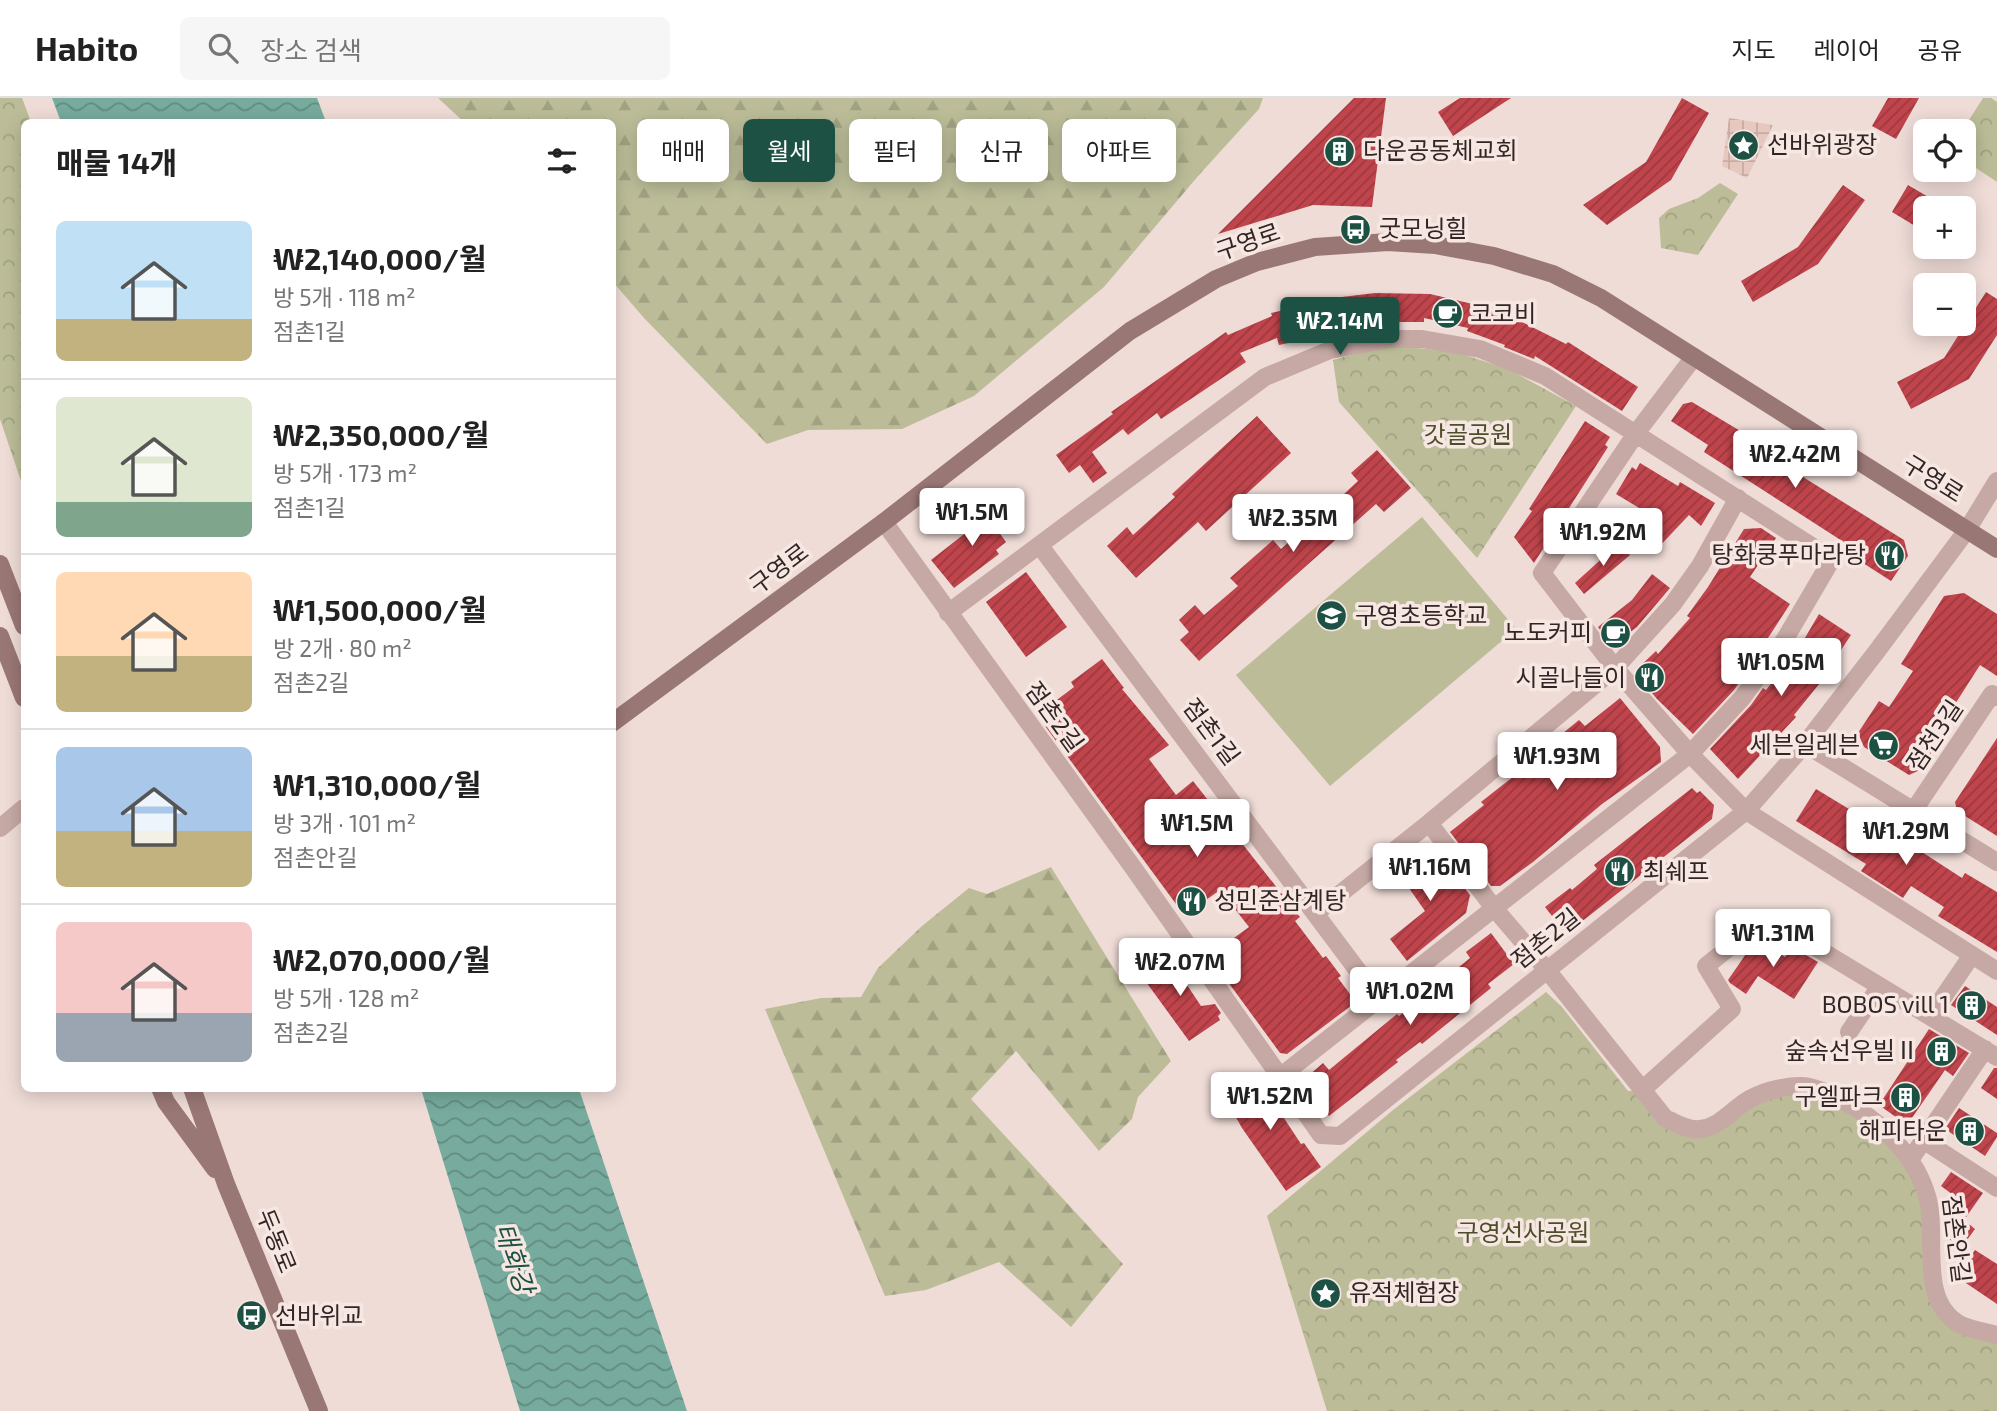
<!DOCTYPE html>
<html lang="ko">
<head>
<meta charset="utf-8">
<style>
	:root { --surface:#fff; --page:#f6f6f6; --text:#222; --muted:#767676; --line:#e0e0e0; --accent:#1d5144 }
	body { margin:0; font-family:"Exo 2","Noto Sans KR",sans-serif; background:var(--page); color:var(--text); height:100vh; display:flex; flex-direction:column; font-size:26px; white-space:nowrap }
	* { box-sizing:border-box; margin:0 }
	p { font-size:23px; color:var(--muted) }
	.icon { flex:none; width:38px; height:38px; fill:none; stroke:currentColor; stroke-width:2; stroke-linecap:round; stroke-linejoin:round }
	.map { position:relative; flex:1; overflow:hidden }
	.panel { position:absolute; left:21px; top:21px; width:595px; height:973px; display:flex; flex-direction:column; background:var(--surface); border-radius:10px; box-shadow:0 4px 18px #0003 }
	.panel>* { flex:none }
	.top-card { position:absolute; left:637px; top:21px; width:665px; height:63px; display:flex; gap:14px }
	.controls { position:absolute; left:1913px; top:21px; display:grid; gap:14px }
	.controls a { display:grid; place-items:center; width:63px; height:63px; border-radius:10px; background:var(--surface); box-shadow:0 4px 18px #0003; font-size:35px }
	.price { position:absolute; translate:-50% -60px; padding:0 16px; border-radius:7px; background:#fff; color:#222; font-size:23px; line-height:46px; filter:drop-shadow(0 2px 4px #0008) }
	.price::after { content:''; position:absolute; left:50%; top:42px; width:21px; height:16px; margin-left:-10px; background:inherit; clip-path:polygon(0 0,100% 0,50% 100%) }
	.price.active { background:var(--accent); color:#fff }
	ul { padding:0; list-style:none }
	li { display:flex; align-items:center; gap:21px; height:175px; padding:0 35px }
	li+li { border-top:2px solid var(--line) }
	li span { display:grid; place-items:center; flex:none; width:196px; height:140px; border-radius:10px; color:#555 }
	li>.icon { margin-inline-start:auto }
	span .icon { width:84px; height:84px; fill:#fffc; stroke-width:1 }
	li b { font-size:30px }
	h2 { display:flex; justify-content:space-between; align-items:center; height:84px; padding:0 35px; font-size:30px }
	.chip { padding:0 24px; border-radius:10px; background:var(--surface); box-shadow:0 4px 18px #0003; font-size:24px; line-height:63px }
	.chip.active { background:var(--accent); color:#fff }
	header { display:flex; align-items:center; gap:42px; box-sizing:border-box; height:98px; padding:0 35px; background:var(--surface); border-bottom:2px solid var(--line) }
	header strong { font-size:33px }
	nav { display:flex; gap:38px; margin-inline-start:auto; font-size:24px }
	.search { width:490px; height:63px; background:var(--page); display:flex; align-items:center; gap:18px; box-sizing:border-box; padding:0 24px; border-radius:10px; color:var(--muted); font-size:26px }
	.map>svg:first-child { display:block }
</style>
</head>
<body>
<header>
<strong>Habito</strong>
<div class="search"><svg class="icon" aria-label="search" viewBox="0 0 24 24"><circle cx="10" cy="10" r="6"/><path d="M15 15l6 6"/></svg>장소 검색</div>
<nav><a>지도</a><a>레이어</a><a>공유</a></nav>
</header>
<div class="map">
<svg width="1997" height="1313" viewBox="0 0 1997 1313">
	<defs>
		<pattern id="forest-firs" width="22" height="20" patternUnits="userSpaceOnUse" patternTransform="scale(1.75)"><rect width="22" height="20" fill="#bcbd98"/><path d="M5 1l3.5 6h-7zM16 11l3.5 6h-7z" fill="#a2a283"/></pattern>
		<pattern id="park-crowns" width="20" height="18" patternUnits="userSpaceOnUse" patternTransform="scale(1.75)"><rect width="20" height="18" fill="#bcbd98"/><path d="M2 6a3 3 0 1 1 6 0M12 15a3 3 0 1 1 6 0" fill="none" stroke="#a2a283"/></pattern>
		<pattern id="plaza-grid" width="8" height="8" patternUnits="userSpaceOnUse" patternTransform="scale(1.75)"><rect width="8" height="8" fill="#e7c8be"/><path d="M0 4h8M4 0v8" fill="none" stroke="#c7aca3"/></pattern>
		<pattern id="water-waves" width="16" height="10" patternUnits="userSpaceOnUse" patternTransform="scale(1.75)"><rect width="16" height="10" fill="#77ab9d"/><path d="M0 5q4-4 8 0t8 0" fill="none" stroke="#628b80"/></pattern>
		<pattern id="building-hatch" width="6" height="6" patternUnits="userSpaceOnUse" patternTransform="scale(1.75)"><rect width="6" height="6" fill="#c0444c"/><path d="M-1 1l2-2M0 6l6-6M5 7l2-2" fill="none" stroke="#9d393f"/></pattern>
	</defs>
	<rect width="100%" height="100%" fill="#efdcd7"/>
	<path fill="#bcbd98" d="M1422 419 1516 531 1330 688 1236 577Z"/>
	<path fill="url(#forest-firs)" d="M438 0H1263L1259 11 1199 77 1104 189 974 298 902 331 808 332 767 346 644 220 613 184 612 24H464Z
		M1051 769 1171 963 1138 999 1132 1021 1099 1053 1016 953 971 1001 1123 1166 1071 1229 999 1164 926 1192 885 1198 765 911 821 900 861 899 878 870 922 828 969 790 987 796Z"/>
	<path fill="url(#park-crowns)" d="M0 0H22L31 24H24V392L0 321Z
		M1983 0H1991L1997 4V84L1964 62V33H1962Z
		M1720 85 1738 96 1698 157 1661 150 1659 120 1669 111 1698 100Z
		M1389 247 1456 254 1508 271 1576 308 1477 460 1339 304 1333 262Z
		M1546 894 1562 909 1628 993 1642 992 1665 1020 1700 1032 1772 992 1823 994 1910 1062 1946 1214 1997 1237V1313H1327L1267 1118 1393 1012Z"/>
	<path fill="url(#plaza-grid)" d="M1729 20 1773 27 1747 80 1722 68Z"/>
	<path fill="url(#water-waves)" d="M52 0H317L326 24H61Z
		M421 991H579L687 1313H520Z"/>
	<path fill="url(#building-hatch)" d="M1354 0H1386L1372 109 1313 107 1218 136Z
		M1460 0H1511L1453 38 1438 14Z
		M1682 0 1709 15 1671 82 1607 127 1583 107 1646 64Z
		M1888 0H1919L1896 41 1872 28Z
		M1843 87 1865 102 1818 166 1753 204 1741 183 1798 149Z
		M1908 87 1947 110H1925V134L1892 114Z
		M1986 194 1997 201V237L1969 281 1911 311 1897 284 1944 260Z
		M1375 195 1430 196 1477 207 1478 204 1511 216 1510 218 1566 246 1568 244 1638 289 1622 313 1535 258 1534 261 1504 249 1505 247 1467 233 1468 230 1424 220V224H1379V230L1348 234V232L1279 247 1277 240 1240 255 1246 264 1161 321 1157 315 1128 337 1123 331 1092 354 1107 375 1093 385 1080 367 1069 375 1056 357 1113 316 1111 314 1226 234 1228 237 1272 218 1271 215 1342 199Z
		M1692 304 1767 349 1790 364 1787 369 1904 442 1908 458 1891 483 1849 456 1853 450 1704 354 1708 347 1671 323 1683 306Z
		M1257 318 1291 355 1206 433 1198 424 1136 480 1107 448 1127 429 1133 437 1175 399 1172 396Z
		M1585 323 1610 339 1605 347 1608 349 1534 465 1514 439 1532 413 1529 411Z
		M1377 352 1411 390 1384 414 1376 406 1199 563 1180 542 1189 534 1179 522 1195 507 1204 517 1238 488 1230 480 1273 442 1281 451 1316 420 1306 409 1322 396 1332 407 1358 383 1351 375Z
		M1640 365 1678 388 1680 384 1715 405 1701 428 1689 417 1655 453 1637 437 1654 419 1616 396 1632 369 1636 372Z
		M997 404 1007 416 993 426 1006 444 996 452 999 456 954 490 931 462 977 426 974 421Z
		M1761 430 1776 440 1750 479 1790 506 1766 543 1768 544 1734 592 1693 636 1657 601 1637 577 1638 570 1656 553 1658 556 1690 520 1687 518 1708 489 1744 431Z
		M1620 444 1630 457 1584 496 1575 485Z
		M1026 474 1067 529 1026 559 986 504Z
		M1652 476 1670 490 1637 529 1612 548 1598 529 1632 502Z
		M1964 495 1997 516V578L1980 567 1943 625 1948 629 1920 672 1909 677 1864 649 1858 635 1879 603 1889 609 1913 573 1901 566 1944 498Z
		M1819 516 1851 537 1823 579 1824 580 1794 617 1796 619 1738 681 1710 651 1751 607 1763 590 1766 592 1796 555Z
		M1102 561 1124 590 1122 591 1169 647 1149 661 1176 697 1193 683 1300 819 1295 823 1323 860 1326 858 1341 878 1338 880 1356 904 1287 956 1280 955 1209 858 1249 829 1220 792 1192 812 1184 801 1176 806 1037 617 1074 589 1071 584Z
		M1620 600 1660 649 1661 664 1602 706 1533 764 1500 788H1491L1450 734 1484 707 1481 704 1514 678 1513 676 1579 622 1585 628Z
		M1997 640V738L1957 713 1955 704Z
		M1692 690 1697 695 1700 693 1714 707 1712 721 1566 836 1545 809 1570 790 1572 792 1597 771 1594 767Z
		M1816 691 1887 734 1888 732 1962 780 1965 775 1997 794V854L1938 818 1944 809 1911 788 1903 800 1861 773 1866 766 1796 723Z
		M1421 751 1436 772 1445 765 1470 797 1466 815 1407 863 1390 841 1425 813 1395 770Z
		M1491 835 1514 866 1488 886 1491 890 1422 946 1420 944 1396 962 1398 964 1329 1018 1308 993V978L1323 965 1329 972 1397 916 1399 918 1470 860 1466 854Z
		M1755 843H1762L1785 859 1792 849 1818 864 1794 901 1758 878 1746 896 1730 885 1728 882Z
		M1169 856 1188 882 1185 884 1201 908 1215 906 1221 915 1218 918 1220 922 1189 943 1141 877Z
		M1965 888 1997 909V937L1951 907Z
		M1929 931 1969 955 1953 978 1945 972 1907 1027 1879 1007Z
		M1994 970H1997V1001L1981 990Z
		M1247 974 1250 980 1252 978 1272 1010 1276 1008 1301 1046 1304 1045 1321 1069 1286 1093 1242 1030 1220 991Z
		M1959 1010 1997 1035V1039L1985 1058 1945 1031Z
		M1951 1074 1983 1095 1964 1122 1975 1131 1961 1150 1943 1136 1950 1127 1944 1123 1960 1102 1941 1088Z
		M1975 1152 1997 1166V1206L1957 1179Z"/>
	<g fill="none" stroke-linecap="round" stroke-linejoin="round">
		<path stroke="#c6a9a4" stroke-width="18" d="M1694 259 1637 334 1542 475 1615 570 1429 725 1494 810 1547 872 1665 1020C1675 1025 1688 1033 1700 1031 1719 1029 1730 1014 1745 1004 1760 994 1782 988 1801 988 1823 988 1869 1016 1884 1032 1903 1050 1920 1073 1927 1098 1939 1137 1916 1203 1961 1227 1972 1232 1986 1234 1997 1237
			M1738 400 1700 468 1673 506 1615 570 1690 656 1746 713 1997 873
			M884 424 1132 768 1321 1037 1340 1038 1746 713 1805 646 1877 553 1967 432 1997 383
			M1040 448 1379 901
			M948 515 1265 279 1330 252 1389 241H1422L1480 251 1545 278 1832 461 1785 541 1743 599 1690 656 1281 978
			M1805 646 1997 764
			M1914 712 1992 596 1997 599
			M0 730 24 710
			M1316 815 1429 725
			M1931 917 1972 857
			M1849 934 1880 888
			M1642 992 1732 911 1706 868 1752 831 1792 835 1997 959
			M1923 1042 1997 1090
			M1910 1062 1985 951"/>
		<path stroke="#997775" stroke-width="18" d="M0 466 24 528
			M0 538 24 600
			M612 625 884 424 1130 233 1216 181 1257 164 1315 149 1388 144 1435 147 1494 158 1553 176 1601 200 1997 451
			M160 990 166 1004 215 1071
			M192 990 226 1086 319 1313"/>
	</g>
	<defs>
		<symbol id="sight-disc" viewBox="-11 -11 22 22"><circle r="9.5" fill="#1d5144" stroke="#f7e7e2"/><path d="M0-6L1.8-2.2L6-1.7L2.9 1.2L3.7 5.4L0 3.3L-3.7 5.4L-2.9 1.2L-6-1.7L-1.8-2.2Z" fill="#fff"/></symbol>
		<symbol id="building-disc" viewBox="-11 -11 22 22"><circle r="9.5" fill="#1d5144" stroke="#f7e7e2"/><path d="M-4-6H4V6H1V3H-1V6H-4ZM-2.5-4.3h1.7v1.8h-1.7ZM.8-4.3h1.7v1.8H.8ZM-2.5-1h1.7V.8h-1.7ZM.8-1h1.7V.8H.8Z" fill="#fff"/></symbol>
		<symbol id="bus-disc" viewBox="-11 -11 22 22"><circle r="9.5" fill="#1d5144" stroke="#f7e7e2"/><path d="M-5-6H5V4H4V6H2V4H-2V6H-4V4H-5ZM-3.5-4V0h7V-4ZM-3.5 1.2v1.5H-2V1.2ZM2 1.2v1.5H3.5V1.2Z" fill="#fff"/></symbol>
		<symbol id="cafe-disc" viewBox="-11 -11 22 22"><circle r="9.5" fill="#1d5144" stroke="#f7e7e2"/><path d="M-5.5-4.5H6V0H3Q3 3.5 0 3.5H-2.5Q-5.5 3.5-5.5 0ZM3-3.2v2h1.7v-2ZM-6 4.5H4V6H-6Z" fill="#fff"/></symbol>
		<symbol id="restaurant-disc" viewBox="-11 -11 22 22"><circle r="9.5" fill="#1d5144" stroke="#f7e7e2"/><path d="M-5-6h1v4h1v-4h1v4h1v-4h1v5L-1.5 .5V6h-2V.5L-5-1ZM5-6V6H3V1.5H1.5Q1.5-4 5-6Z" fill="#fff"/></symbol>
		<symbol id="school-disc" viewBox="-11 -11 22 22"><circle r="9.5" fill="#1d5144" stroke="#f7e7e2"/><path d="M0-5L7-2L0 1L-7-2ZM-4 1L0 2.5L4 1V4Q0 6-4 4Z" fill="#fff"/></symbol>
		<symbol id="supermarket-disc" viewBox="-11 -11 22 22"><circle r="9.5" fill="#1d5144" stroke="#f7e7e2"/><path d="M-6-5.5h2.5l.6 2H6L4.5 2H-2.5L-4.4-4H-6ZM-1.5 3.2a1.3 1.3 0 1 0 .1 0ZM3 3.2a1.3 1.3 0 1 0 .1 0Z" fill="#fff"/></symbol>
	</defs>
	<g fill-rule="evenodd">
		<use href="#sight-disc" x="1726" y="30" width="35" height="35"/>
		<use href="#building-disc" x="1322" y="36" width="35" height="35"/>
		<use href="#bus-disc" x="1338" y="114" width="35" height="35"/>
		<use href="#cafe-disc" x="1430" y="198" width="35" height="35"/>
		<use href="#restaurant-disc" x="1872" y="440" width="35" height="35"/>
		<use href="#school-disc" x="1314" y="500" width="35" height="35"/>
		<use href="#cafe-disc" x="1598" y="518" width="35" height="35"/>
		<use href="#restaurant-disc" x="1632" y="562" width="35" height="35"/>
		<use href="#supermarket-disc" x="1866" y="630" width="35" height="35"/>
		<use href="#restaurant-disc" x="1602" y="756" width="35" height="35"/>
		<use href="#restaurant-disc" x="1174" y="786" width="35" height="35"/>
		<use href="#building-disc" x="1954" y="890" width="35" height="35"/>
		<use href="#building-disc" x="1924" y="936" width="35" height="35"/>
		<use href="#building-disc" x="1888" y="982" width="35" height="35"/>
		<use href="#building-disc" x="1952" y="1016" width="35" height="35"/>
		<use href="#sight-disc" x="1308" y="1178" width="35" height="35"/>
		<use href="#bus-disc" x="234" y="1200" width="35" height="35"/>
	</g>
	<g text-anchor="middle" stroke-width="7" stroke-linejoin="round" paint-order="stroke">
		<g font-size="24" fill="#322525" stroke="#f7e7e2" text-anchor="start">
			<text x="1767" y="55">선바위광장</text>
			<text x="1363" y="61">다운공동체교회</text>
			<text x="1379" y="139">굿모닝힐</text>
			<text x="1470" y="224">코코비</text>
			<text x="1866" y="465" text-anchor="end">탕화쿵푸마라탕</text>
			<text x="1355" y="526">구영초등학교</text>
			<text x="1592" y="543" text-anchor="end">노도커피</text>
			<text x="1626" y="588" text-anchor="end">시골나들이</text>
			<text x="1860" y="655" text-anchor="end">세븐일레븐</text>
			<text x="1643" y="782">최쉐프</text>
			<text x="1214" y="811">성민준삼계탕</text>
			<text x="1949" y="915" text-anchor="end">BOBOS vill 1</text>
			<text x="1919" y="961" text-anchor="end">숲속선우빌Ⅱ</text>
			<text x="1883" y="1007" text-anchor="end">구엘파크</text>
			<text x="1947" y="1041" text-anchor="end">해피타운</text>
			<text x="1349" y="1203">유적체험장</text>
			<text x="275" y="1226">선바위교</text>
		</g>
		<g font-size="24" fill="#322525" stroke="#f7e7e2">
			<text transform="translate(1248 144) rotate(-19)" y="8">구영로</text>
			<text transform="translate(1933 381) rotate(32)" y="8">구영로</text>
			<text transform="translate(779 471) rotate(-37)" y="8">구영로</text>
			<text transform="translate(1054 619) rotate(54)" y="8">점촌2길</text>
			<text transform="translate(1211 634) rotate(53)" y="8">점촌1길</text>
			<text transform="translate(1935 638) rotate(-56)" y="8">점천3길</text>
			<text transform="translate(1546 841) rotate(-39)" y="8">점촌2길</text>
			<text transform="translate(1956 1141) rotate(83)" y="8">점촌안길</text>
			<text transform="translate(276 1143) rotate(68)" y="8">두동로</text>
		</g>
		<g font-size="24" fill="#4d4f2a" stroke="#f7e7e2">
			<text x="1468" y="345">갓골공원</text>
			<text x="1523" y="1143">구영선사공원</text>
		</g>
		<g font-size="26" font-style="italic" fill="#1d5144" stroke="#f7e7e2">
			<text transform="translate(514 1160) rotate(72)" y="9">태화강</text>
		</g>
	</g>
</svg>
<div class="controls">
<a><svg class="icon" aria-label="locate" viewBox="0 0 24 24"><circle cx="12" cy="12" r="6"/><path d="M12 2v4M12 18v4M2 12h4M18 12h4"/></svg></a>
<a>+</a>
<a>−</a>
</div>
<b class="price active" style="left:1340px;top:259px">₩2.14M</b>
<b class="price" style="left:1795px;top:392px">₩2.42M</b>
<b class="price" style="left:972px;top:450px">₩1.5M</b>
<b class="price" style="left:1293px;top:456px">₩2.35M</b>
<b class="price" style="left:1603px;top:470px">₩1.92M</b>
<b class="price" style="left:1781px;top:600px">₩1.05M</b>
<b class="price" style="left:1557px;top:694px">₩1.93M</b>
<b class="price" style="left:1197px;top:761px">₩1.5M</b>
<b class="price" style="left:1906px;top:769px">₩1.29M</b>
<b class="price" style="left:1430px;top:805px">₩1.16M</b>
<b class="price" style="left:1773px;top:871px">₩1.31M</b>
<b class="price" style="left:1180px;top:900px">₩2.07M</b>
<b class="price" style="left:1410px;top:929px">₩1.02M</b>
<b class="price" style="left:1270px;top:1034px">₩1.52M</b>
<div class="top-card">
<a class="chip">매매</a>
<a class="chip active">월세</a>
<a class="chip">필터</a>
<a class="chip">신규</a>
<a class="chip">아파트</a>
</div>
<section class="panel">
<h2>매물 14개<svg class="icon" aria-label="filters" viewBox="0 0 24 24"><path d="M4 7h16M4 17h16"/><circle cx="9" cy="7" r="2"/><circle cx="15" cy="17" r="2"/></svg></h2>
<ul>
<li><span style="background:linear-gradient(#bfe0f5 70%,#c2b280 0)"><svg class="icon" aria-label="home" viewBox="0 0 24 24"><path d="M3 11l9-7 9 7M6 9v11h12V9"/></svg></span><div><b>₩2,140,000/월</b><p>방 5개 · 118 m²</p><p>점촌1길</p></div></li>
<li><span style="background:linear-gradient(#dfe7d0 75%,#7fa58c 0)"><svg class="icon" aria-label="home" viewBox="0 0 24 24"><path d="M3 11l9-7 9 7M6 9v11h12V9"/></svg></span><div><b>₩2,350,000/월</b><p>방 5개 · 173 m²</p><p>점촌1길</p></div></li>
<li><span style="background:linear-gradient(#ffd9b3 60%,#c2b280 0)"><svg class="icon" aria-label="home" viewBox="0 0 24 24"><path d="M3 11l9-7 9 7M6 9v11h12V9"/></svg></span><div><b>₩1,500,000/월</b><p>방 2개 · 80 m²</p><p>점촌2길</p></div></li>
<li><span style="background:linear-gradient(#a9c7e8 60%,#c2b280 0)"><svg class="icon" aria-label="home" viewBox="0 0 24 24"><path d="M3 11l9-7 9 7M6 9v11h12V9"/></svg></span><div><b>₩1,310,000/월</b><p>방 3개 · 101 m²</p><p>점촌안길</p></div></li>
<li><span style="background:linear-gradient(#f6c9c9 65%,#9aa5b1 0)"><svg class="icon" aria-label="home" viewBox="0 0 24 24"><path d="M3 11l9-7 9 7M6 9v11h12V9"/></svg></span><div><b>₩2,070,000/월</b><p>방 5개 · 128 m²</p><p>점촌2길</p></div></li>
</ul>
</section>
</div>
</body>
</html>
